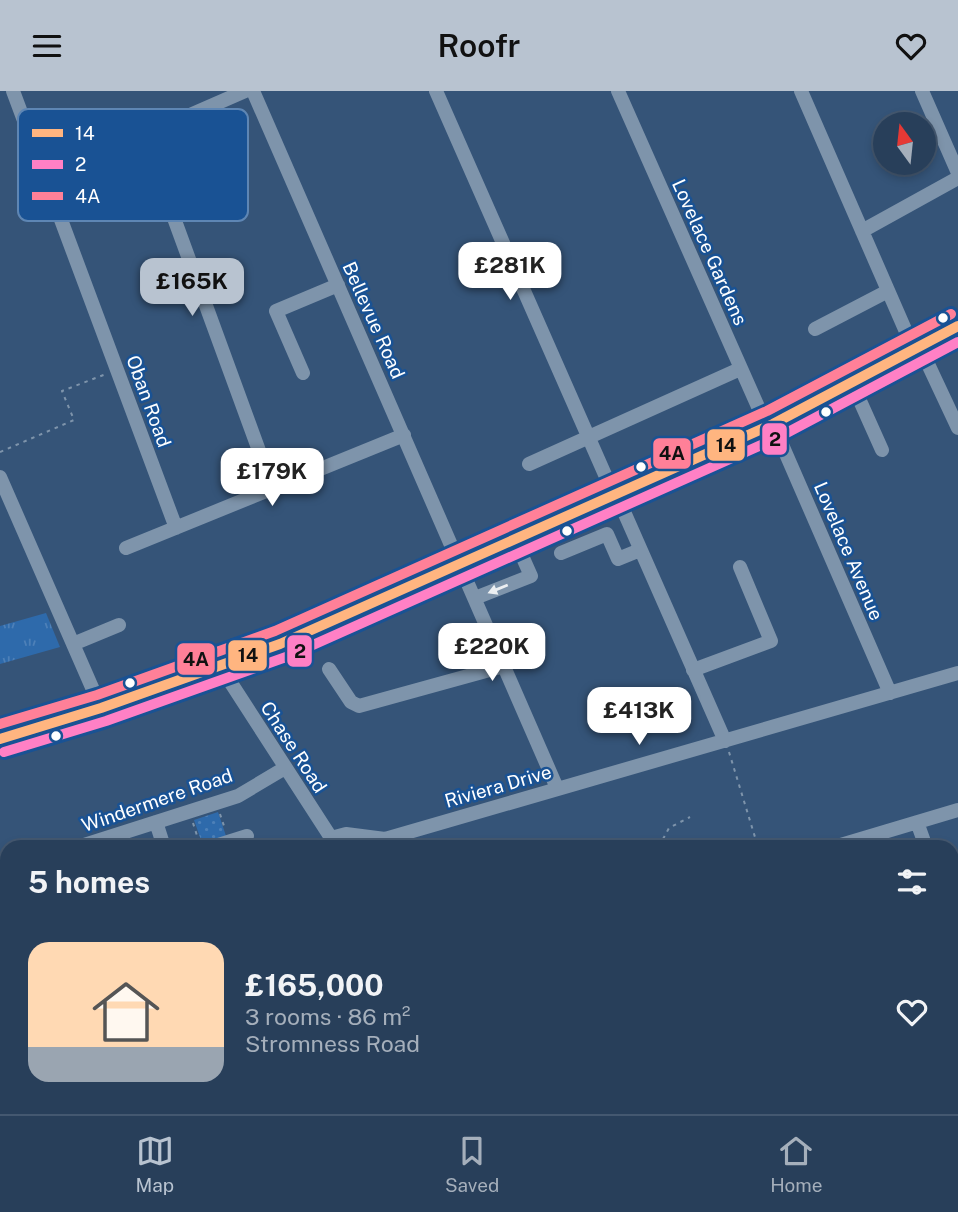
<!DOCTYPE html>
<html lang="en">
<head>
<meta charset="utf-8">
<style>
	:root { --surface:#283f5a; --page:#344a63; --text:#f1f3f6; --muted:#a5afbb; --line:#445870; --accent:#b8c3d0 }
	body { margin:0; font-family:"Public Sans",sans-serif; background:var(--page); color:var(--text); height:100vh; display:flex; flex-direction:column; font-size:26px; white-space:nowrap }
	* { box-sizing:border-box; margin:0 }
	p { font-size:23px; color:var(--muted) }
	.icon { flex:none; width:38px; height:38px; fill:none; stroke:currentColor; stroke-width:2; stroke-linecap:round; stroke-linejoin:round }
	.map { position:relative; flex:1; overflow:hidden }
	.details { position:absolute; left:0px; top:749px; width:959px; height:275px; display:flex; flex-direction:column; background:var(--surface); border-radius:21px 21px 0 0; box-shadow:0 4px 10px #0003,0 0 0 2px var(--line) }
	.details>* { flex:none }
	.needle { width:46px; rotate:345deg }
	.fabs { position:absolute; left:873px; top:21px; display:grid; gap:14px }
	.fabs a { display:grid; place-items:center; width:63px; height:63px; border-radius:50%; background:var(--surface); box-shadow:0 4px 10px #0003,0 0 0 2px var(--line); font-size:35px }
	.price { position:absolute; translate:-50% -60px; padding:0 16px; border-radius:14px; background:#fff; color:#222; font-size:23px; line-height:46px; filter:drop-shadow(0 2px 4px #0008) }
	.price::after { content:''; position:absolute; left:50%; top:42px; width:21px; height:16px; margin-left:-10px; background:inherit; clip-path:polygon(0 0,100% 0,50% 100%) }
	.price.current { background:var(--accent); color:#111 }
	ul { padding:0; list-style:none }
	li { display:flex; align-items:center; gap:21px; height:175px; padding:0 28px }
	li+li { border-top:2px solid var(--line) }
	li span { display:grid; place-items:center; flex:none; width:196px; height:140px; border-radius:21px; color:#555 }
	li>.icon { margin-inline-start:auto }
	span .icon { width:84px; height:84px; fill:#fffc; stroke-width:1 }
	li b { font-size:30px }
	h2 { display:flex; justify-content:space-between; align-items:center; height:84px; padding:0 28px; font-size:30px }
	header { display:flex; justify-content:space-between; align-items:center; height:91px; padding:0 28px; background:var(--accent); color:#111; font-size:32px; font-weight:600 }
	.dock { display:flex; justify-content:space-around; align-items:center; height:98px; border-top:2px solid var(--line); background:var(--surface); font-size:19px; color:var(--muted) }
	.dock a { display:grid; justify-items:center; gap:4px }
	.dock .current { color:var(--accent) }
	.map>svg:first-child { display:block }
</style>
</head>
<body>
<header><svg class="icon" aria-label="menu" viewBox="0 0 24 24"><path d="M4 6h16M4 12h16M4 18h16"/></svg>Roofr<svg class="icon" aria-label="heart" viewBox="0 0 24 24"><path d="M12 20l-8-8c-3-5 5-10 8-4 3-6 11-1 8 4z"/></svg></header>
<div class="map">
<svg width="958" height="1023" viewBox="0 0 958 1023">
	<defs>
		<pattern id="park-tufts" width="24" height="20" patternUnits="userSpaceOnUse" patternTransform="scale(1.75)"><rect width="24" height="20" fill="#2e6aab"/><path d="M3 7l-1-3M5 7V3M7 7l1-3M15 17l-1-3M17 17v-4M19 17l1-3" fill="none" stroke="#4d80b8"/></pattern>
		<pattern id="garden-dots" width="8" height="8" patternUnits="userSpaceOnUse" patternTransform="scale(1.75)"><rect width="8" height="8" fill="#2e6aab"/><path d="M2 2h.1M6 6h.1" fill="none" stroke="#4d80b8" stroke-width="1.8" stroke-linecap="round"/></pattern>
	</defs>
	<rect width="100%" height="100%" fill="#355478"/>
	<path fill="url(#park-tufts)" d="M46 522 60 556 0 573V535Z"/>
	<path fill="url(#garden-dots)" d="M218 721 226 745 202 752 194 729Z"/>
	<g fill="none" stroke-linecap="round" stroke-linejoin="round">
		<path stroke="#7e94ab" stroke-width="2" stroke-dasharray="3.5 5" stroke-linecap="butt" d="M0 361 74 329 62 300 106 283
			M729 661 758 756
			M220 723 225 738
			M193 732 200 754
			M664 756 662 750 669 737 690 726
			M4 793 7 802
			M546 1023 555 1020"/>
		<path stroke="#7e94ab" stroke-width="14" d="M13 0 176 437
			M253 0 557 697
			M436 0 610 395 621 414 725 650
			M618 0 767 336
			M801 0 914 259
			M922 0 958 82
			M144 45 273 398
			M46 87 245 0
			M862 140 958 87
			M815 238 888 200
			M920 256 958 337
			M303 282 276 220 338 194
			M852 292 882 359
			M773 333 890 602
			M529 373 740 278
			M0 386 101 617
			M126 457 404 344
			M561 462 607 443 618 468 640 459
			M475 507 531 485 515 449
			M73 553 119 534
			M220 575 337 756
			M329 578 351 611 359 615 504 575
			M693 579 771 550 740 476
			M156 731 164 756
			M917 731 926 756
			M331 747 346 743 385 748 958 582
			M78 756 238 705 285 677
			M212 756 247 745
			M834 756 958 719
			M0 781 7 779
			M0 823 7 821
			M952 829 958 846
			M0 994 8 1023
			M140 1017 141 1023
			M272 1017 273 1023
			M403 1017 405 1023
			M715 1017 717 1023
			M862 1017 865 1023
			M567 1023 591 1017"/>
		<path stroke="#7c91a9" stroke-width="18" d="M0 648 101 617 280 553 773 333 958 235"/>
		<defs>
			<path id="bus-1" d="M0 648 101 617 280 553 773 333 958 235"/>
			<path id="bus-2" d="M4 661 106 630 286 566 779 346 958 251"/>
			<path id="bus-3" d="M0 633 97 604 275 540 767 320 951 223"/>
		</defs>
		<use href="#bus-1" stroke="#195294" stroke-width="16"/>
		<use href="#bus-2" stroke="#195294" stroke-width="16"/>
		<use href="#bus-3" stroke="#195294" stroke-width="16"/>
		<use href="#bus-1" stroke="#ffb580" stroke-width="10"/>
		<use href="#bus-2" stroke="#ff80c5" stroke-width="10"/>
		<use href="#bus-3" stroke="#ff8098" stroke-width="10"/>
	</g>
	<defs><path id="oneway-solid" d="M-6-.8H1V-3.2L6.5 0L1 3.2V.8H-6Z" transform="scale(1.75)"/></defs>
	<use fill="#eceff2" href="#oneway-solid" transform="translate(498 498) rotate(158)"/>
	<g fill="#fff" stroke="#195294" stroke-width="2.5">
		<circle cx="943" cy="227" r="6"/>
		<circle cx="826" cy="321" r="6"/>
		<circle cx="641" cy="376" r="6"/>
		<circle cx="567" cy="440" r="6"/>
		<circle cx="130" cy="592" r="6"/>
		<circle cx="56" cy="645" r="6"/>
	</g>
	<g text-anchor="middle" stroke-width="5" stroke-linejoin="round" paint-order="stroke">
		<g font-size="19" fill="#fff" stroke="#195294">
			<text transform="translate(710 161) rotate(66)" y="7">Lovelace Gardens</text>
			<text transform="translate(374 229) rotate(66)" y="7">Bellevue Road</text>
			<text transform="translate(149 310) rotate(70)" y="7">Oban Road</text>
			<text transform="translate(849 460) rotate(67)" y="7">Lovelace Avenue</text>
			<text transform="translate(294 656) rotate(57)" y="7">Chase Road</text>
			<text transform="translate(498 695) rotate(-16)" y="7">Riviera Drive</text>
			<text transform="translate(157 709) rotate(-19)" y="7">Windermere Road</text>
		</g>
	</g>
	<rect x="18" y="18" width="230" height="112" rx="10" fill="#195294" stroke="#5e86b4" stroke-width="2"/>
	<rect x="32" y="38" width="31" height="8" fill="#ffb580"/>
	<rect x="32" y="69" width="31" height="9" fill="#ff80c5"/>
	<rect x="32" y="101" width="31" height="8" fill="#ff8098"/>
	<g font-size="19" fill="#fff">
		<text x="75" y="49">14</text>
		<text x="75" y="80">2</text>
		<text x="75" y="112">4A</text>
	</g>
	<g stroke="#195294" stroke-width="2.5">
		<rect x="761" y="331" width="27" height="34" rx="7" fill="#ff80c5"/>
		<rect x="706" y="337" width="40" height="34" rx="7" fill="#ffb580"/>
		<rect x="652" y="346" width="40" height="33" rx="7" fill="#ff8098"/>
		<rect x="286" y="543" width="27" height="34" rx="7" fill="#ff80c5"/>
		<rect x="227" y="548" width="41" height="33" rx="7" fill="#ffb580"/>
		<rect x="176" y="551" width="40" height="34" rx="7" fill="#ff8098"/>
	</g>
	<g font-size="19" text-anchor="middle" font-weight="bold" fill="#111">
		<text x="775" y="355">2</text>
		<text x="726" y="361">14</text>
		<text x="672" y="369">4A</text>
		<text x="300" y="567">2</text>
		<text x="248" y="571">14</text>
		<text x="196" y="575">4A</text>
	</g>
</svg>
<div class="fabs">
<a><svg class="needle" viewBox="-14 -14 28 28"><path d="M0-13l5 13h-10z" fill="#e53935"/><path d="M0 13l5-13h-10z" fill="#a5afbb"/></svg></a>
</div>
<b class="price" style="left:510px;top:211px">£281K</b>
<b class="price current" style="left:192px;top:227px">£165K</b>
<b class="price" style="left:272px;top:417px">£179K</b>
<b class="price" style="left:492px;top:592px">£220K</b>
<b class="price" style="left:639px;top:656px">£413K</b>
<section class="details">
<h2>5 homes<svg class="icon" aria-label="filters" viewBox="0 0 24 24"><path d="M4 7h16M4 17h16"/><circle cx="9" cy="7" r="2"/><circle cx="15" cy="17" r="2"/></svg></h2>
<ul>
<li><span style="background:linear-gradient(#ffd9b3 75%,#9aa5b1 0)"><svg class="icon" aria-label="home" viewBox="0 0 24 24"><path d="M3 11l9-7 9 7M6 9v11h12V9"/></svg></span><div><b>£165,000</b><p>3 rooms · 86 m²</p><p>Stromness Road</p></div><svg class="icon" aria-label="heart" viewBox="0 0 24 24"><path d="M12 20l-8-8c-3-5 5-10 8-4 3-6 11-1 8 4z"/></svg></li>
</ul>
</section>
</div>
<nav class="dock">
<a class="current"><svg class="icon" aria-label="map" viewBox="0 0 24 24"><path d="M3 6l6-2 6 2 6-2v14l-6 2-6-2-6 2zM9 4v14M15 6v14"/></svg>Map</a>
<a><svg class="icon" aria-label="saved" viewBox="0 0 24 24"><path d="M7 4h10v16l-5-4-5 4z"/></svg>Saved</a>
<a><svg class="icon" aria-label="home" viewBox="0 0 24 24"><path d="M3 11l9-7 9 7M6 9v11h12V9"/></svg>Home</a>
</nav>
</body>
</html>
